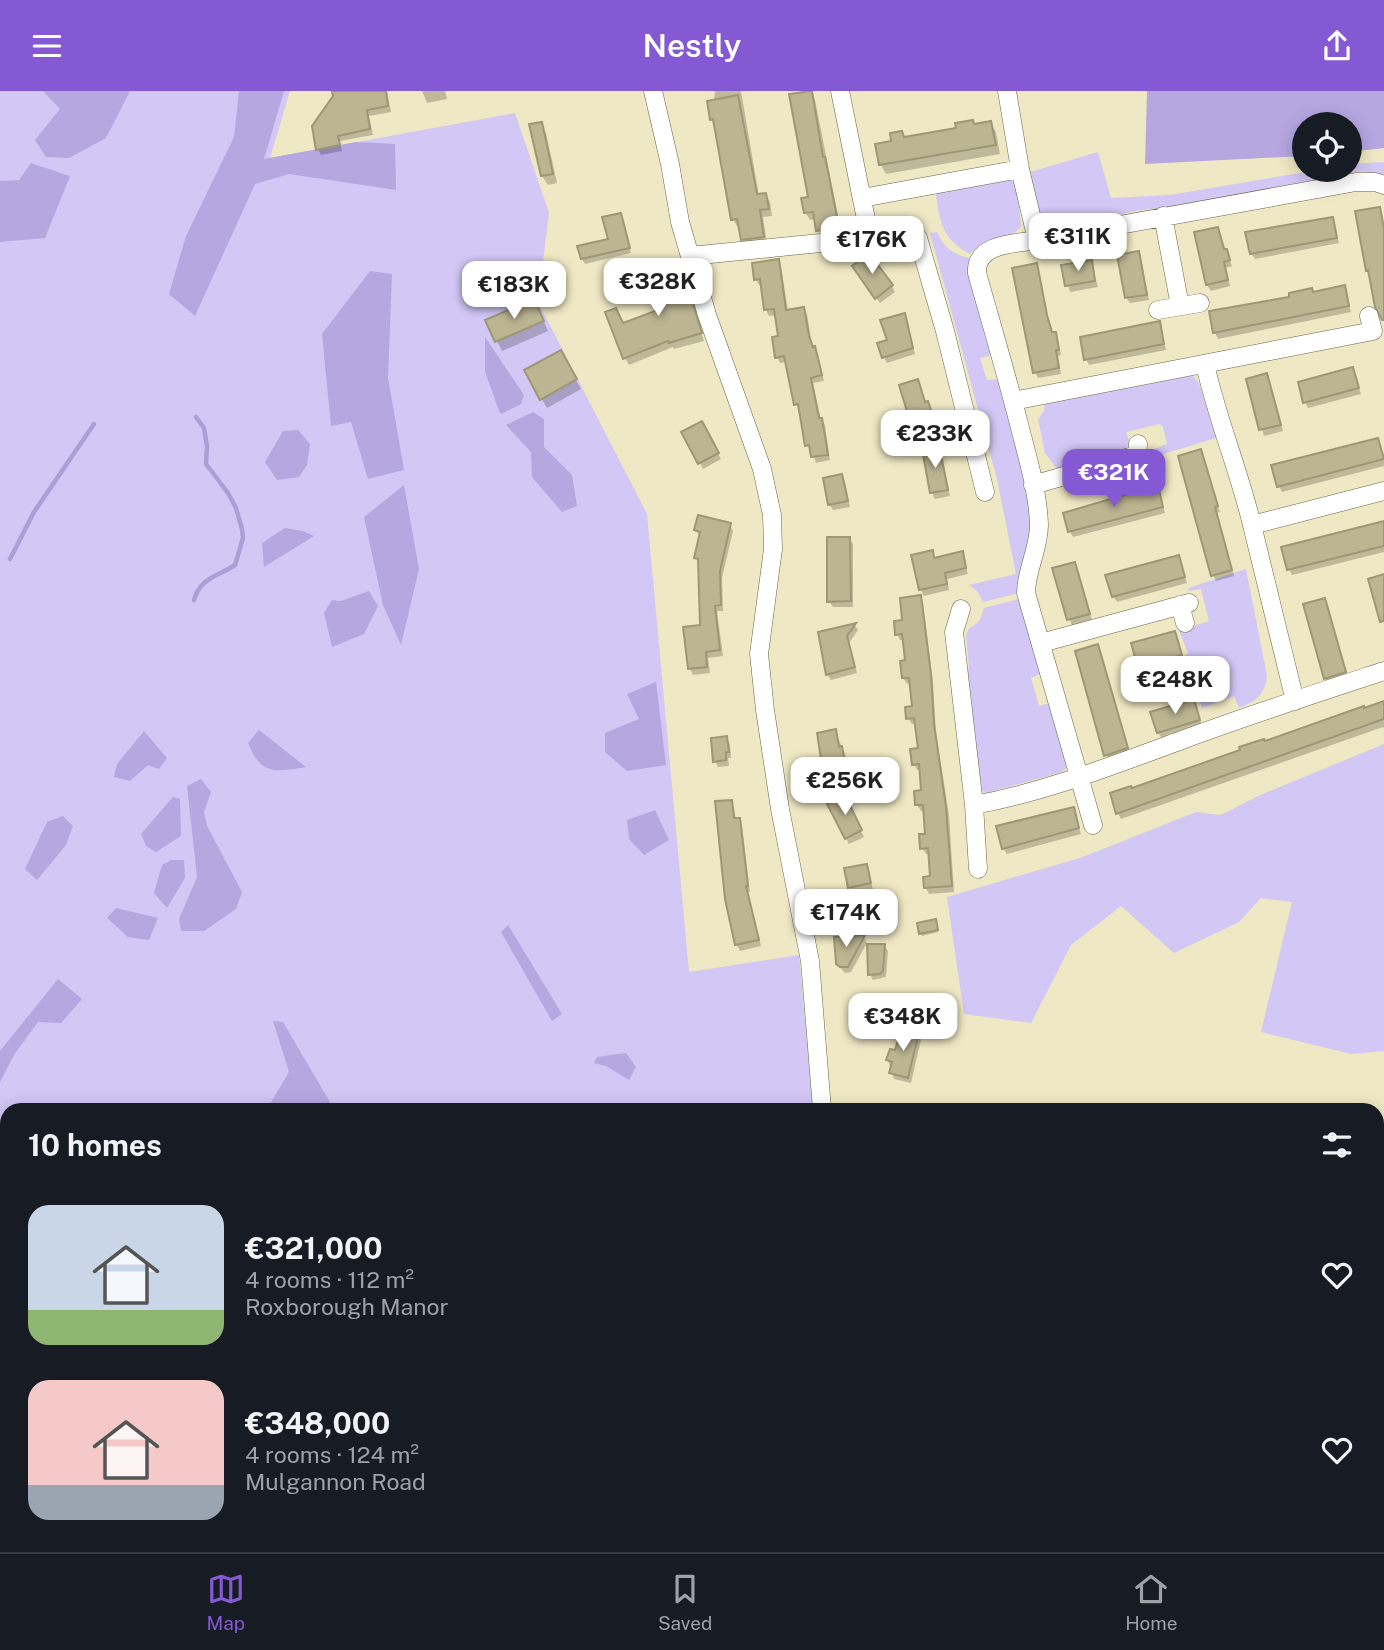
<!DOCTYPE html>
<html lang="en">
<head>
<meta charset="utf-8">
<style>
	:root { --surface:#171b24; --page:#242831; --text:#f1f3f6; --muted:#9ea1a6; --line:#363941; --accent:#8459d3 }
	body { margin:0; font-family:"Public Sans",sans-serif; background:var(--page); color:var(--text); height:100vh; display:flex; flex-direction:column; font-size:26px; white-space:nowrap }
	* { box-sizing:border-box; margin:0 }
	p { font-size:23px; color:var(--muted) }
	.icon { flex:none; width:38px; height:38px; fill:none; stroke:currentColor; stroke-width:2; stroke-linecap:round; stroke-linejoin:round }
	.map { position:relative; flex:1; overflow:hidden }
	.drawer { position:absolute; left:0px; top:1012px; width:1384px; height:450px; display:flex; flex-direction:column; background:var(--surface); border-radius:21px 21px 0 0; box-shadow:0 4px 18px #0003 }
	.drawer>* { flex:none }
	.controls { position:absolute; left:1292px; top:21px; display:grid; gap:14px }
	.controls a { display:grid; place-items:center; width:70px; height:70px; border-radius:50%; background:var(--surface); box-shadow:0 4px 18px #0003; font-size:35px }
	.price { position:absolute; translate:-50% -60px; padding:0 16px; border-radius:14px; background:#fff; color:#222; font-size:23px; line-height:46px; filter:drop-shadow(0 2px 4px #0008) }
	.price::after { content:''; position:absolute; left:50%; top:42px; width:21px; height:16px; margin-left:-10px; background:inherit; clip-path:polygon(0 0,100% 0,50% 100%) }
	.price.current { background:var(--accent); color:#fff }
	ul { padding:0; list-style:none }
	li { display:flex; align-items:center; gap:21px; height:175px; padding:0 28px }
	li span { display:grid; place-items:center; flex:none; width:196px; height:140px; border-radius:21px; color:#555 }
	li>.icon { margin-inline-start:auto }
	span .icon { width:84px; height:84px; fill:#fffc; stroke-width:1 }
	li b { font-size:30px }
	h2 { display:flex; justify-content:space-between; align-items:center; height:84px; padding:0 28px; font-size:30px }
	header { display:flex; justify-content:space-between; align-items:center; height:91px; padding:0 28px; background:var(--accent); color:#fff; font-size:32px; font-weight:600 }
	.tab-bar { display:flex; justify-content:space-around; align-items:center; height:98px; border-top:2px solid var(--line); background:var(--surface); font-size:19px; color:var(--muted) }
	.tab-bar a { display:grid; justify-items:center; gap:4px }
	.tab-bar .current { color:var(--accent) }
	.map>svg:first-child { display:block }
</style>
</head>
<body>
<header><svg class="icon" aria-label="menu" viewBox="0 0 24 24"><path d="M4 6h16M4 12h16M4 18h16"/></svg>Nestly<svg class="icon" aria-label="share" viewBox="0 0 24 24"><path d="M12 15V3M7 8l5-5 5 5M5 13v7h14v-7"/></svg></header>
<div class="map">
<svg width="1384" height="1461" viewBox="0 0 1384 1461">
	<rect width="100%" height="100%" fill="#efe8c4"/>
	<path fill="#d2c7f5" d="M0 0H290L270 67 515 22 549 122 538 211 647 423 689 881 799 864 813 1018H7V1454H379L374 1461H0Z
		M1098 61 1111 107 1170 104 1318 79H1349V73L1384 71V88L1362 80 1192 113 1142 119 1056 137 1047 136 1037 128 1030 81Z
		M1006 87 1013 88 1017 95 1021 135C1009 152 988 145 970 163 939 146 941 130 935 99Z
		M937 141C944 157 953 163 969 167V181L992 264 980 267 987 289 1000 288 1022 375 1031 432 1019 502 983 511 978 501 969 494 1016 483 997 388 930 142Z
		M1184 284 1193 285 1199 292 1216 347 1157 365 1154 358 1167 353 1163 336 1159 333 1126 341 1129 350 1125 361 1059 381 1045 362 1038 328 1044 320 1045 313Z
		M1246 478 1267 585C1265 604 1256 610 1239 617L1234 605 1202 617 1194 583 1189 584 1184 565 1188 563 1179 539 1209 530 1201 498 1189 500 1188 497Z
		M1019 508 1040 583 1031 587 1039 615 1049 612 1067 673 1065 679 1059 682 986 702 980 699 964 579 969 577 966 545 969 537C979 533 981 527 984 517Z
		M1384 653V960L1351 963 1261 941 1292 811 1261 807 1239 831 1174 862 1121 815 1071 854 1031 932 964 923 947 806 1083 766 1196 721 1221 724 1258 705Z
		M1384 1130V1307L1377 1303V1140Z
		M1377 1323 1384 1327V1461H1125L1130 1454H1377Z"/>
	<path fill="#b6a7e1" d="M43 0H130L106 47 69 67 46 66 35 49 60 18Z
		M239 0H284L264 68 356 51 395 53 396 99 289 83 255 93 195 225 169 203 186 145 234 46Z
		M1147 0H1384V57L1349 61V33H1304V65L1145 73Z
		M31 72 70 85 45 147 0 151V90L19 89Z
		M370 180 392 183 388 287 404 379 368 388 351 331 331 335 322 243Z
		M485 246 524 304 521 313 503 322H500L485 281Z
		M533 321 544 328V356L572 384 577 415 562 421 532 386 531 361 506 334Z
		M298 339 310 353 307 374 299 386 277 389 265 371 283 340Z
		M404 394 419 478 401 554 383 514 364 426Z
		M285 437 303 440 314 445 264 476 262 452Z
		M369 500 378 515 364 543 332 556 324 522 332 509 341 510Z
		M656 591 666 674 627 680 605 661V642L639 628 627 603Z
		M259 639 306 676C276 681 261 685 248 652Z
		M144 640 167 667 159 678 148 674 130 690 114 686 117 673Z
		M201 688 211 701 204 721 207 735 242 801 236 818 204 840H181L179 828 197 786 187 695Z
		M173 706 180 708 181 745 156 761 146 755 141 743Z
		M655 719 669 749 644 764 629 748 627 729Z
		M63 725 73 735 66 754 37 789 25 778 47 731Z
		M171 769H184L185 787 167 817 154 802 162 774Z
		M116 817 158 827 149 849 128 846 107 827Z
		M508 834 562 923 552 930 501 841Z
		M58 888 82 908 61 932 38 931 14 964 0 991V960Z
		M273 930 283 931 334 1018H267L289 981Z
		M626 962 636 976 629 989 606 975 594 972 597 966Z"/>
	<path fill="#0003" d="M334 0H387L391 21 369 25 373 44 340 50 342 60 321 64 318 58 335 6Z
		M422 0H445L447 8 427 12Z
		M715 0H741L759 105 766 104 770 111 772 125 763 126 767 153 746 155 742 148 740 134 737 135 733 128 716 35 712 28Z
		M811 2 815 9 842 144 822 147 816 128 810 129 805 121 810 107Z
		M990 32 996 41 1000 63 886 83 881 74 877 54Z
		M541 33 546 42 557 92 548 94 542 85Z
		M620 124 631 162 585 173 582 168 610 149Z
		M1332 128 1339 152 1255 168 1251 162Z
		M1218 138 1232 175 1226 177 1230 195 1211 200 1207 194Z
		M1138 162 1141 168 1149 209 1130 212 1126 206Z
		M778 170 781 175 788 220 803 217 807 223 812 253 818 263 824 290 813 292 821 329 825 334 830 369 816 372 812 360 806 354 787 271 780 272 777 266 780 246 777 224 769 225 766 219 762 194H759L756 188Z
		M1091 171 1098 196 1070 201 1063 176Z
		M1036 174 1039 180 1049 232 1052 243H1055L1058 248 1061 264 1058 265 1061 283 1038 287 1035 281Z
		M681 181 704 250 674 258 673 256 629 274 625 267 660 220Z
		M858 181 892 195 895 201 880 212Z
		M1344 196 1351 221 1218 248 1215 242 1211 221Z
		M539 219 548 240 502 260 497 250Z
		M904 224 915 263 887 272 884 266Z
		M1159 232 1166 259 1089 274 1086 268Z
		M560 261 581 298 547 317 526 280Z
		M1352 278 1361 303 1308 317 1305 311Z
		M1266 284 1283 340 1264 345 1248 289Z
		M901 295 926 320 931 318 936 334 916 340Z
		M702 332 721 368 703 378 683 341Z
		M1377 349 1384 367V375L1282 401 1279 395Z
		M912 350 914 360 900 364 899 361Z
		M939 357 942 363 950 405 935 408 932 402 924 360Z
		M1200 360 1220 421 1217 422 1234 485 1216 490 1213 484Z
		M841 385 845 391 850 416 833 419 829 413Z
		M1157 396 1165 422 1073 446 1070 441 1065 423Z
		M730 434 733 440 722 487 723 520H717L723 565 708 567 710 582 693 584 690 578 702 535 700 474 696 467 700 445 696 439Z
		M1384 435V461L1292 484 1289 478Z
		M849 447 853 453V516H833L829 510Z
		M932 461 935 468 962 462 968 483 947 488 949 499 924 505 921 499 913 465Z
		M1178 466 1187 492 1117 511 1113 505Z
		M1074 473 1092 529 1072 535 1054 479Z
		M920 506 923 512 933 591 936 641 949 724 954 801 929 803 926 797 932 787 930 763H926L922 757 927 744 926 719 921 720 917 714 923 701 921 679H917L914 673 920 658 917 632 912 633 908 627 913 617 911 592 907 593 903 587 907 570 905 549H900L897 543Z
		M1327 515 1348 587 1329 593 1325 587Z
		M855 534 858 539 849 552 857 582 831 589 827 583 820 542Z
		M1174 542 1184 570 1143 582 1139 576Z
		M1098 555 1130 663 1109 670 1077 561Z
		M1384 612V638L1383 636 1121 728 1118 722 1132 699Z
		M1196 616 1202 635 1162 647 1158 642Z
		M835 640 845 663 848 683 828 686 825 681Z
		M726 647 730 653 731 667H728L729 675 718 676 715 670Z
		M731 711 734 717 736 729H739L742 735 750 801H748L761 855 740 860 737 854 727 807Z
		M847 712 864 746 849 753 846 747Z
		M1073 718 1081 743 1007 763 1003 757Z
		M866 775 873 798 853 802 850 796Z
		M936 832 938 841 922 845 921 843Z
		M864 846 867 852 851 881 845 882 837 873 836 847Z
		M884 854 888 860 886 886 873 889 870 883Z
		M918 943 921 949 911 992 894 988 888 969Z
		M541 1454H554L560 1461H539L538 1457Z
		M691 1454H726L719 1461H696Z"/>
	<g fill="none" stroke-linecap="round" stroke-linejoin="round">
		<path stroke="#ae9ed8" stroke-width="4.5" d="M10 468 34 421 94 333
			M194 509C200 487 218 485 235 474L243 447 242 438 236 417 228 402 206 373 207 355 204 337 196 326"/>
	</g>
	<path fill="#bcb592" stroke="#9e9775" stroke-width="2" d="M332 0H386L388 15 367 19 370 38 338 45 340 54 316 59 312 35 333 5Z
		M810 0H812L823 66H825L839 136 816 140 813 121 804 122 801 107 808 106 789 3Z
		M738 4 757 103 766 102 769 118 760 119 764 146 741 149 737 128 731 129 713 28 710 29 707 10Z
		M973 29 974 33 991 30 996 54 879 74 875 53 891 50 890 42 902 40 904 46 956 37 955 32Z
		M542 31 553 83 541 85 529 33Z
		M1380 116 1384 137V229H1382L1375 216 1368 179 1366 180 1355 120Z
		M621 122 630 157 581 168 577 155 608 148 602 126Z
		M1333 126 1337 147 1250 163 1245 141Z
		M1218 136 1224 158H1227L1230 169 1224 171 1228 189 1206 194 1194 141Z
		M1139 160 1147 204 1125 207 1117 164Z
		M869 162 893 194 875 208 852 175Z
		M779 168 786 219 804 216 809 245 813 256 815 255 822 284 811 287 819 327H822L828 364 811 366 809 354 805 355 798 313 794 314 784 265 775 267 772 246 778 245 774 218 764 219 760 188 754 189 752 172Z
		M1092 169 1095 190 1065 195 1061 174Z
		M1037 172 1047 224 1052 241H1056L1059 259H1056L1059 277 1033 282 1012 177Z
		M682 179 702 242 669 252 668 250 623 268 605 221 616 217 623 232 658 219 648 189Z
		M1345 194 1349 215 1213 242 1209 220 1289 206V202L1312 197 1313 201Z
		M534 208 544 230 495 251 485 229Z
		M905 222 913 257 882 267 877 252 887 249 880 229Z
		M1160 230 1164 253 1084 269 1080 246Z
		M561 259 577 288 540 309 524 279Z
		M1353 276 1359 297 1303 312 1298 291Z
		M1267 282 1281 334 1259 339 1246 288Z
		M918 288 925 311 928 310 934 328 911 334 899 294Z
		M702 330 719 362 698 373 681 341Z
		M911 346 914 358 897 362 894 350Z
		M1378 347 1384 368 1277 396 1271 374Z
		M939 355 948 399 930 402 922 358Z
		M1201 358 1218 415 1215 416 1232 479 1211 485 1178 365Z
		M842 383 848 410 828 414 823 387Z
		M1158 394 1163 416 1068 441 1063 422Z
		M698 424 731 432 720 480 721 514 715 515 720 559 706 561 707 576 688 578 683 536 700 534 698 468 694 467 700 441 694 439Z
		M1384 430V455L1287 479 1281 456Z
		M827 446H850L851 510 827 511Z
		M933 459 934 467 963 460 966 477 945 482 947 493 919 499 911 464Z
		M1179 464 1185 486 1112 506 1105 484Z
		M1075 471 1090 523 1067 529 1052 477Z
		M1384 483V530L1380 531 1368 488Z
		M921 504 931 584 934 633 946 716 952 795 924 797 923 786 930 785 928 757 920 758 919 743H925L923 714H915L914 700 921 699 919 673 912 674 910 658 918 657 914 627 906 628 905 616 912 615 909 587H902L900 570 905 569 902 543 895 544 894 530 902 529 900 507Z
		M1325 507 1346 581 1324 588 1303 513Z
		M856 532 847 545 855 576 826 584 818 541Z
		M1175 540 1182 564 1138 577 1131 552Z
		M1098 553 1128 657 1104 665 1075 560Z
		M1194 608 1200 629 1157 642 1150 621Z
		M1384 610V628L1116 723 1110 702 1131 695 1132 697 1240 659 1239 656 1264 648 1265 650 1364 615V617Z
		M836 638 839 656 842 655 846 678 823 681 817 642Z
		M727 645 729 661H726V669L713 671 711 647Z
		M845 704 862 739 845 748 827 713Z
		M732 709 734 727H740L748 795H746L759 849 735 854 725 808 715 710Z
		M1074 716 1079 737 1002 758 996 735Z
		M867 773 871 792 848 797 844 777Z
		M936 828 938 839 919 843 917 832Z
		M865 844 848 876H840L836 873 834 846Z
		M867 853H885L883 880 880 883 868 884Z
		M902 936 919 941 908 987 889 982 892 971 886 969 890 958 895 959Z"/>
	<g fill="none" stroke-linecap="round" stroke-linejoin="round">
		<defs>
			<path id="minor" d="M653 0 670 73 680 131 707 224 762 378 772 424 773 458 759 563 765 619 780 718 810 870 822 1018
				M840 0 867 133
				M1007 0 1020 78 1037 149 1356 91H1375L1384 94
				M862 107 1020 78
				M1163 125 1180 215
				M1037 149C1015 153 975 152 977 182 991 232 1006 282 1019 333 1027 365 1038 400 1039 434 1039 458 1026 479 1026 502L1093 734
				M690 165 901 144 918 147 945 240 985 401
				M1158 219 1200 212
				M1205 273C1217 328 1239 379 1252 434L1384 400
				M1013 310 1373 240 1369 225
				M1033 394 1137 364 1138 353
				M1252 434 1295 610
				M1180 514 1185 532
				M961 518 954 541 974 714 978 778
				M1041 552 1189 512
				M974 714C1045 701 1114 674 1182 649 1249 624 1317 602 1384 580
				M461 1461 469 1454"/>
		</defs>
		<use href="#minor" stroke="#696343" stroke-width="19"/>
		<use href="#minor" stroke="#fff" stroke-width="18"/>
	</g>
</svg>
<div class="controls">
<a><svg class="icon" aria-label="locate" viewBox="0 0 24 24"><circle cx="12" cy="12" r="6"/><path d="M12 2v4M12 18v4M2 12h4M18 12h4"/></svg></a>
</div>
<b class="price" style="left:1078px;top:182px">€311K</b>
<b class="price" style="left:872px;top:185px">€176K</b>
<b class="price" style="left:658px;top:227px">€328K</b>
<b class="price" style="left:514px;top:230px">€183K</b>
<b class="price" style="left:935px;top:379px">€233K</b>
<b class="price current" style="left:1114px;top:418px">€321K</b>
<b class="price" style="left:1175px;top:625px">€248K</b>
<b class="price" style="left:845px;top:726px">€256K</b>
<b class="price" style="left:846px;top:858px">€174K</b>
<b class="price" style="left:903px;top:962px">€348K</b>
<section class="drawer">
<h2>10 homes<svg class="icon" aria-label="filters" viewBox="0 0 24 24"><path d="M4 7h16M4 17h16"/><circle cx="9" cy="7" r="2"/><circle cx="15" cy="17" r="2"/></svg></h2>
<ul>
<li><span style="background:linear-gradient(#c9d6e8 75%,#8fb573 0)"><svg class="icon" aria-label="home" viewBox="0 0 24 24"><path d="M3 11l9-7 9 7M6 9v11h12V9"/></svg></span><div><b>€321,000</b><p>4 rooms · 112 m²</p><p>Roxborough Manor</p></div><svg class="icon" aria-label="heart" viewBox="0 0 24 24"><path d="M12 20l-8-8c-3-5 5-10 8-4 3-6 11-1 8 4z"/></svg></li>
<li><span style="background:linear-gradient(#f6c9c9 75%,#9aa5b1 0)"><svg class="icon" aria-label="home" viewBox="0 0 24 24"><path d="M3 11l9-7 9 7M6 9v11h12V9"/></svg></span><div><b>€348,000</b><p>4 rooms · 124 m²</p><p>Mulgannon Road</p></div><svg class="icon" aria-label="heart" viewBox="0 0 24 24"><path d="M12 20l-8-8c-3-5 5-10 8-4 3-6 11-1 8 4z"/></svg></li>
</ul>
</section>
</div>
<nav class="tab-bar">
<a class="current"><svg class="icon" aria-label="map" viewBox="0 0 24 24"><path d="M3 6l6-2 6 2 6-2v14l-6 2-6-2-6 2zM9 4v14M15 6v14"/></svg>Map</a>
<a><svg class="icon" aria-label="saved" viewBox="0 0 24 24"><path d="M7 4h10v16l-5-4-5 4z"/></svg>Saved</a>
<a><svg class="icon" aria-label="home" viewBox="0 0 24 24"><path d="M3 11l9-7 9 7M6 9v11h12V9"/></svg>Home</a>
</nav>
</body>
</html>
